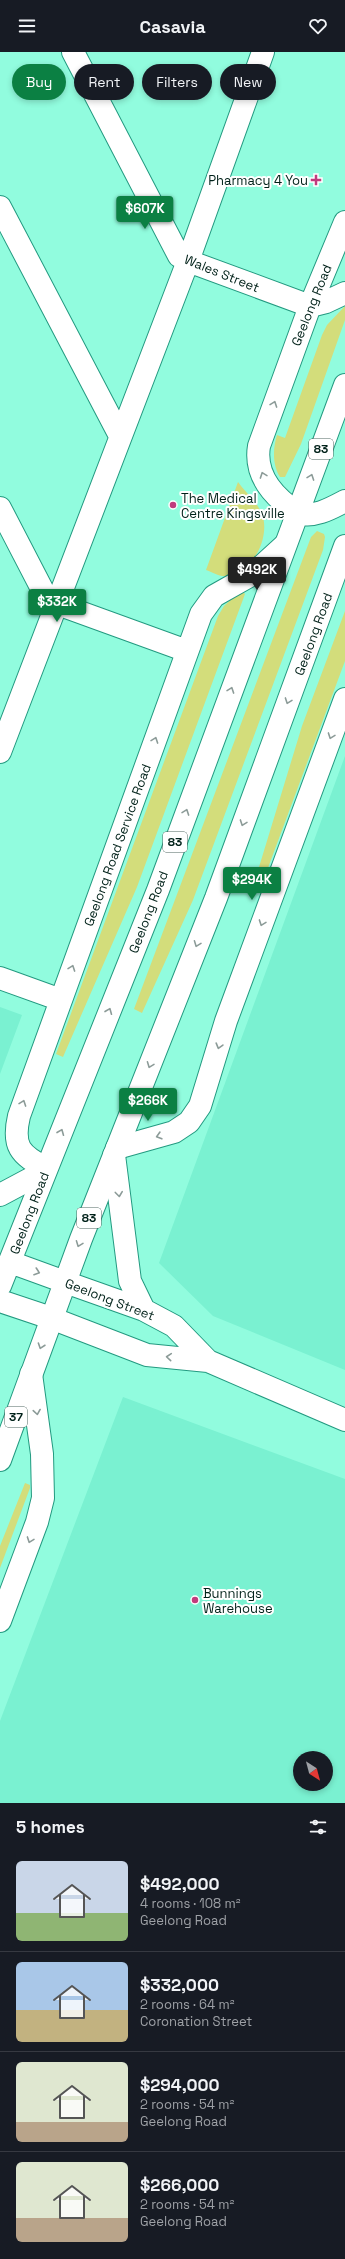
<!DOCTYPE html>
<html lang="en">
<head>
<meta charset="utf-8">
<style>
	:root { --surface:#171b24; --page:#242831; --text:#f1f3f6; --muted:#9ea1a6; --line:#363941; --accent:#0b8043 }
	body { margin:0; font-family:"Space Grotesk",sans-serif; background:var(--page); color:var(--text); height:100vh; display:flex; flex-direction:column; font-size:15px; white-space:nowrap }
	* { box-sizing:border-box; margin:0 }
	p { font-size:13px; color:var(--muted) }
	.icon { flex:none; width:22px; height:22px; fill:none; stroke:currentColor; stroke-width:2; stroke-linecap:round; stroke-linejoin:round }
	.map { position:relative; height:1751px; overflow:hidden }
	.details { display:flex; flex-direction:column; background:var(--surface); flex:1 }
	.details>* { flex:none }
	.top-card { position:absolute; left:12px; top:12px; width:321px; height:36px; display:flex; gap:8px }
	.needle { width:26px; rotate:144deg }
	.controls { position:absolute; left:293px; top:1699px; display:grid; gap:8px }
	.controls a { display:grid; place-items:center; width:40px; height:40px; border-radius:50%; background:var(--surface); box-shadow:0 2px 6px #0003; font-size:20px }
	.price { position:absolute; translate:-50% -34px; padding:0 9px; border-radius:4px; background:var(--accent); color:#fff; font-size:13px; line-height:26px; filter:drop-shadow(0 1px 2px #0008) }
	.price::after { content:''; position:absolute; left:50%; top:24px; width:12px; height:9px; margin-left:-6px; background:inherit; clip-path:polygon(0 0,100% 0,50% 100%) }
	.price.on { background:#222; color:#fff }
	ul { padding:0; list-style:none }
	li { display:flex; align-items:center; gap:12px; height:100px; padding:0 16px }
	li+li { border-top:1px solid var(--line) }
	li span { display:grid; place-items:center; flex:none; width:112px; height:80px; border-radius:6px; color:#555 }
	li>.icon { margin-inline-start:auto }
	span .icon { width:48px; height:48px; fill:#fffc; stroke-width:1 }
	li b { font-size:17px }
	h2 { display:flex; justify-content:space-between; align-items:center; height:48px; padding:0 16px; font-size:17px }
	.chip { padding:0 14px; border-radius:18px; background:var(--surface); box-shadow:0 2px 6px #0003; font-size:14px; line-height:36px }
	.chip.on { background:var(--accent); color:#fff }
	header { display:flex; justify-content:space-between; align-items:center; height:52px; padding:0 16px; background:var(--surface); font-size:18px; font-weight:700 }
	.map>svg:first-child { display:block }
</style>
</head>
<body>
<header><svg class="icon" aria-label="menu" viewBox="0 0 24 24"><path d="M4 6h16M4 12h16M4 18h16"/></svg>Casavia<svg class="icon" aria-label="heart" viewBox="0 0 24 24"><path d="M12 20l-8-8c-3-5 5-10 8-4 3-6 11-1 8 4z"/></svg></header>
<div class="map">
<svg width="345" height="1751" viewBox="0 0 345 1751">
	<rect width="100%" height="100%" fill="#91fcde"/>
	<path fill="#7af1d1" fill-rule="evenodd" d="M345 704V1318L213 1264 159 1211Z
		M0 955 22 963 0 1022Z
		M123 1345 345 1427V1751H0V1669ZM300 1706H326V1732H300Z"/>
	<path fill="#d3dd7b" d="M345 254V268L301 392 285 425H280C272 412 273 396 277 383L285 386 322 283 327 273Z
		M238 430C245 440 258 451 262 462 271 485 252 523 226 524 220 525 212 520 206 518Z
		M317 479 324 482 325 485 323 498 193 848 142 961 134 957 311 485Z
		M241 538 245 542 137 835 63 1005 56 1002 218 564 224 554Z
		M345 559V609L259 840 252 838 302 674Z
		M25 1431 30 1433V1436L0 1516V1494Z"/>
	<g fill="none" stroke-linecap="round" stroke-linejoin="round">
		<defs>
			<path id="minor" d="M73 0 179 204 188 209 310 254 326 250 345 241
				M0 155 120 384
				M0 456 43 539 52 550 187 599
				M298 461C275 446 254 424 259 394L310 254 345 170
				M0 700 188 209 263 0
				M0 926 61 948
				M117 1096 174 1080 189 1070 200 1054 226 969 345 647
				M46 1116C20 1103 12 1094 19 1064L201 562 214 544 253 522 285 493
				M0 1569 37 1470 43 1446 42 1402 31 1322"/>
			<path id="major" d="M114 1103 130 1229 144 1258
				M0 1143 45 1119
				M65 1230 144 1258 174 1274 208 1309
				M51 1266 147 1303 208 1309 345 1368"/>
			<path id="highway" d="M298 461C314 466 330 457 345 449
				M10 1210 65 1230
				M0 1234 158 838 345 333
				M0 1249 51 1266
				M0 1408 81 1187 216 846 345 494"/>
		</defs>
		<use href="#minor" stroke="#239a80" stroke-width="24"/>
		<use href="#major" stroke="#239a80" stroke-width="24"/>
		<use href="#highway" stroke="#239a80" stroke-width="24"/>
		<use href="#minor" stroke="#fff" stroke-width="22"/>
		<use href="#major" stroke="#fff" stroke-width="22"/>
		<use href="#highway" stroke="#fff" stroke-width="22"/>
	</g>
	<defs><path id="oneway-chevron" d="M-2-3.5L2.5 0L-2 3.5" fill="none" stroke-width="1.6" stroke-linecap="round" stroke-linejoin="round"/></defs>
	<g stroke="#8c9b98">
		<use href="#oneway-chevron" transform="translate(274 352) rotate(-70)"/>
		<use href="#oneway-chevron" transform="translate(263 423) rotate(-110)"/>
		<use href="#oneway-chevron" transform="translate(311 425) rotate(-70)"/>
		<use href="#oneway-chevron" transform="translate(231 638) rotate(-70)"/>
		<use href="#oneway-chevron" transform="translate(288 649) rotate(110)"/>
		<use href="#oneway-chevron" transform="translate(331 684) rotate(110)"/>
		<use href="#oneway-chevron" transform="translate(155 688) rotate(-70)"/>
		<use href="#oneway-chevron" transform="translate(186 760) rotate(-70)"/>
		<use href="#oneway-chevron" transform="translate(243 771) rotate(110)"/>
		<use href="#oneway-chevron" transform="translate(262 871) rotate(110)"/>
		<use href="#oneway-chevron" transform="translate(197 892) rotate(111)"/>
		<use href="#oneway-chevron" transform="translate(72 916) rotate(-70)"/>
		<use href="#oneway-chevron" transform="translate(109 959) rotate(-68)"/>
		<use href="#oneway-chevron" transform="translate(219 994) rotate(106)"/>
		<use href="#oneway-chevron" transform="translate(150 1013) rotate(111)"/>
		<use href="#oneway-chevron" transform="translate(23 1051) rotate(-70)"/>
		<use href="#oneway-chevron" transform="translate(61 1080) rotate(-68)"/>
		<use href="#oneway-chevron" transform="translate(159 1084) rotate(164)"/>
		<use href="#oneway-chevron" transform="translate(119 1142) rotate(83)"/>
		<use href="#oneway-chevron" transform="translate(79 1192) rotate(111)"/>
		<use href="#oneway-chevron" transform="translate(37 1220) rotate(19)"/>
		<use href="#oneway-chevron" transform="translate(41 1294) rotate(109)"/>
		<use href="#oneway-chevron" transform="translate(169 1305) rotate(-175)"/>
		<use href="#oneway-chevron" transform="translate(37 1360) rotate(81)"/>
		<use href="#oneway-chevron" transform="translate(30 1488) rotate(110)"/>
	</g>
	<g fill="#c03b7d" stroke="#fff" stroke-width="1.5">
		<path d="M314 122h4v4h4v4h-4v4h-4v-4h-4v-4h4z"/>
		<circle cx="173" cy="453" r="4"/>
		<circle cx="195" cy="1548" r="4"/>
	</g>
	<g text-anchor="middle" stroke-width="4" stroke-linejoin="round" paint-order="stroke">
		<g fill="#fff" stroke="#4c645e" stroke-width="1">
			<rect x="309" y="387" width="24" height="20" rx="3"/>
			<rect x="163" y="780" width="24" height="20" rx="3"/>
			<rect x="77" y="1156" width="24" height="20" rx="3"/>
			<rect x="5" y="1355" width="22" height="20" rx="3"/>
		</g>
		<g font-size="12" font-weight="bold" fill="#002119">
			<text x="321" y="401">83</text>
			<text x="175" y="794">83</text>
			<text x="89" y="1170">83</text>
			<text x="16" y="1369">37</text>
		</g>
		<g font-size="13" fill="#002119" stroke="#fff" text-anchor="start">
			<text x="308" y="133" text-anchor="end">Pharmacy 4 You</text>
			<text x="181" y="451">The Medical<tspan x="181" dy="15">Centre Kingsville</tspan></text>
			<text x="203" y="1546">Bunnings<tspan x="203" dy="15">Warehouse</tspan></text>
		</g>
		<g font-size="13" fill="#002119" stroke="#fff">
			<text transform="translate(222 221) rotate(22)" y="5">Wales Street</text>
			<text transform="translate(311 253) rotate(-68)" y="5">Geelong Road</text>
			<text transform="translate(313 582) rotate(-70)" y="5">Geelong Road</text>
			<text transform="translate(117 793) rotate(-70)" y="5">Geelong Road Service Road</text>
			<text transform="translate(148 860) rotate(-69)" y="5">Geelong Road</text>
			<text transform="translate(29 1161) rotate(-69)" y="5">Geelong Road</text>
			<text transform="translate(110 1247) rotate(21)" y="5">Geelong Street</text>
		</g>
	</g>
</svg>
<div class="controls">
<a><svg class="needle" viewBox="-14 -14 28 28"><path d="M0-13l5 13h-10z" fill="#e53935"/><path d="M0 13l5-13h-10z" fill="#9ea1a6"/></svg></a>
</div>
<b class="price" style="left:145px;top:178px">$607K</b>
<b class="price on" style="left:257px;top:539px">$492K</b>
<b class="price" style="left:57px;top:571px">$332K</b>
<b class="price" style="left:252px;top:849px">$294K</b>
<b class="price" style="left:148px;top:1070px">$266K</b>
<div class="top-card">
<a class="chip on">Buy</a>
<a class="chip">Rent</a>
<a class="chip">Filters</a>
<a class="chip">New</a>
</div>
</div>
<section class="details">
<h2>5 homes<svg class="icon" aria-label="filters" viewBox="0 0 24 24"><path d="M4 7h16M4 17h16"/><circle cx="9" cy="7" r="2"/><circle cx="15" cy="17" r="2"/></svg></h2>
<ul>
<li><span style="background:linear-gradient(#c9d6e8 65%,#8fb573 0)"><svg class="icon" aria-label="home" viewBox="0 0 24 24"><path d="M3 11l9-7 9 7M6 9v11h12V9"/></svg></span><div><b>$492,000</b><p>4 rooms · 108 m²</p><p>Geelong Road</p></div></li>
<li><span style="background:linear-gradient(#a9c7e8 60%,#c2b280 0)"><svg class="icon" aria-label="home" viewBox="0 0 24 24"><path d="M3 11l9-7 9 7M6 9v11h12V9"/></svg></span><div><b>$332,000</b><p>2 rooms · 64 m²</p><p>Coronation Street</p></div></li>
<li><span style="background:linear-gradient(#dfe7d0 75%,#b9a48a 0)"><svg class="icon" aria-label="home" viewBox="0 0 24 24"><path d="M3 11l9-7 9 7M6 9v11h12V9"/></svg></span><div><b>$294,000</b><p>2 rooms · 54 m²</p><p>Geelong Road</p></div></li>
<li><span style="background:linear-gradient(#dfe7d0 70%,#b9a48a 0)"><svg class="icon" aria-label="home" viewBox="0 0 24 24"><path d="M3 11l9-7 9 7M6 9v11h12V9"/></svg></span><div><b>$266,000</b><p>2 rooms · 54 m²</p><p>Geelong Road</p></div></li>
</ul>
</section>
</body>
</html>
